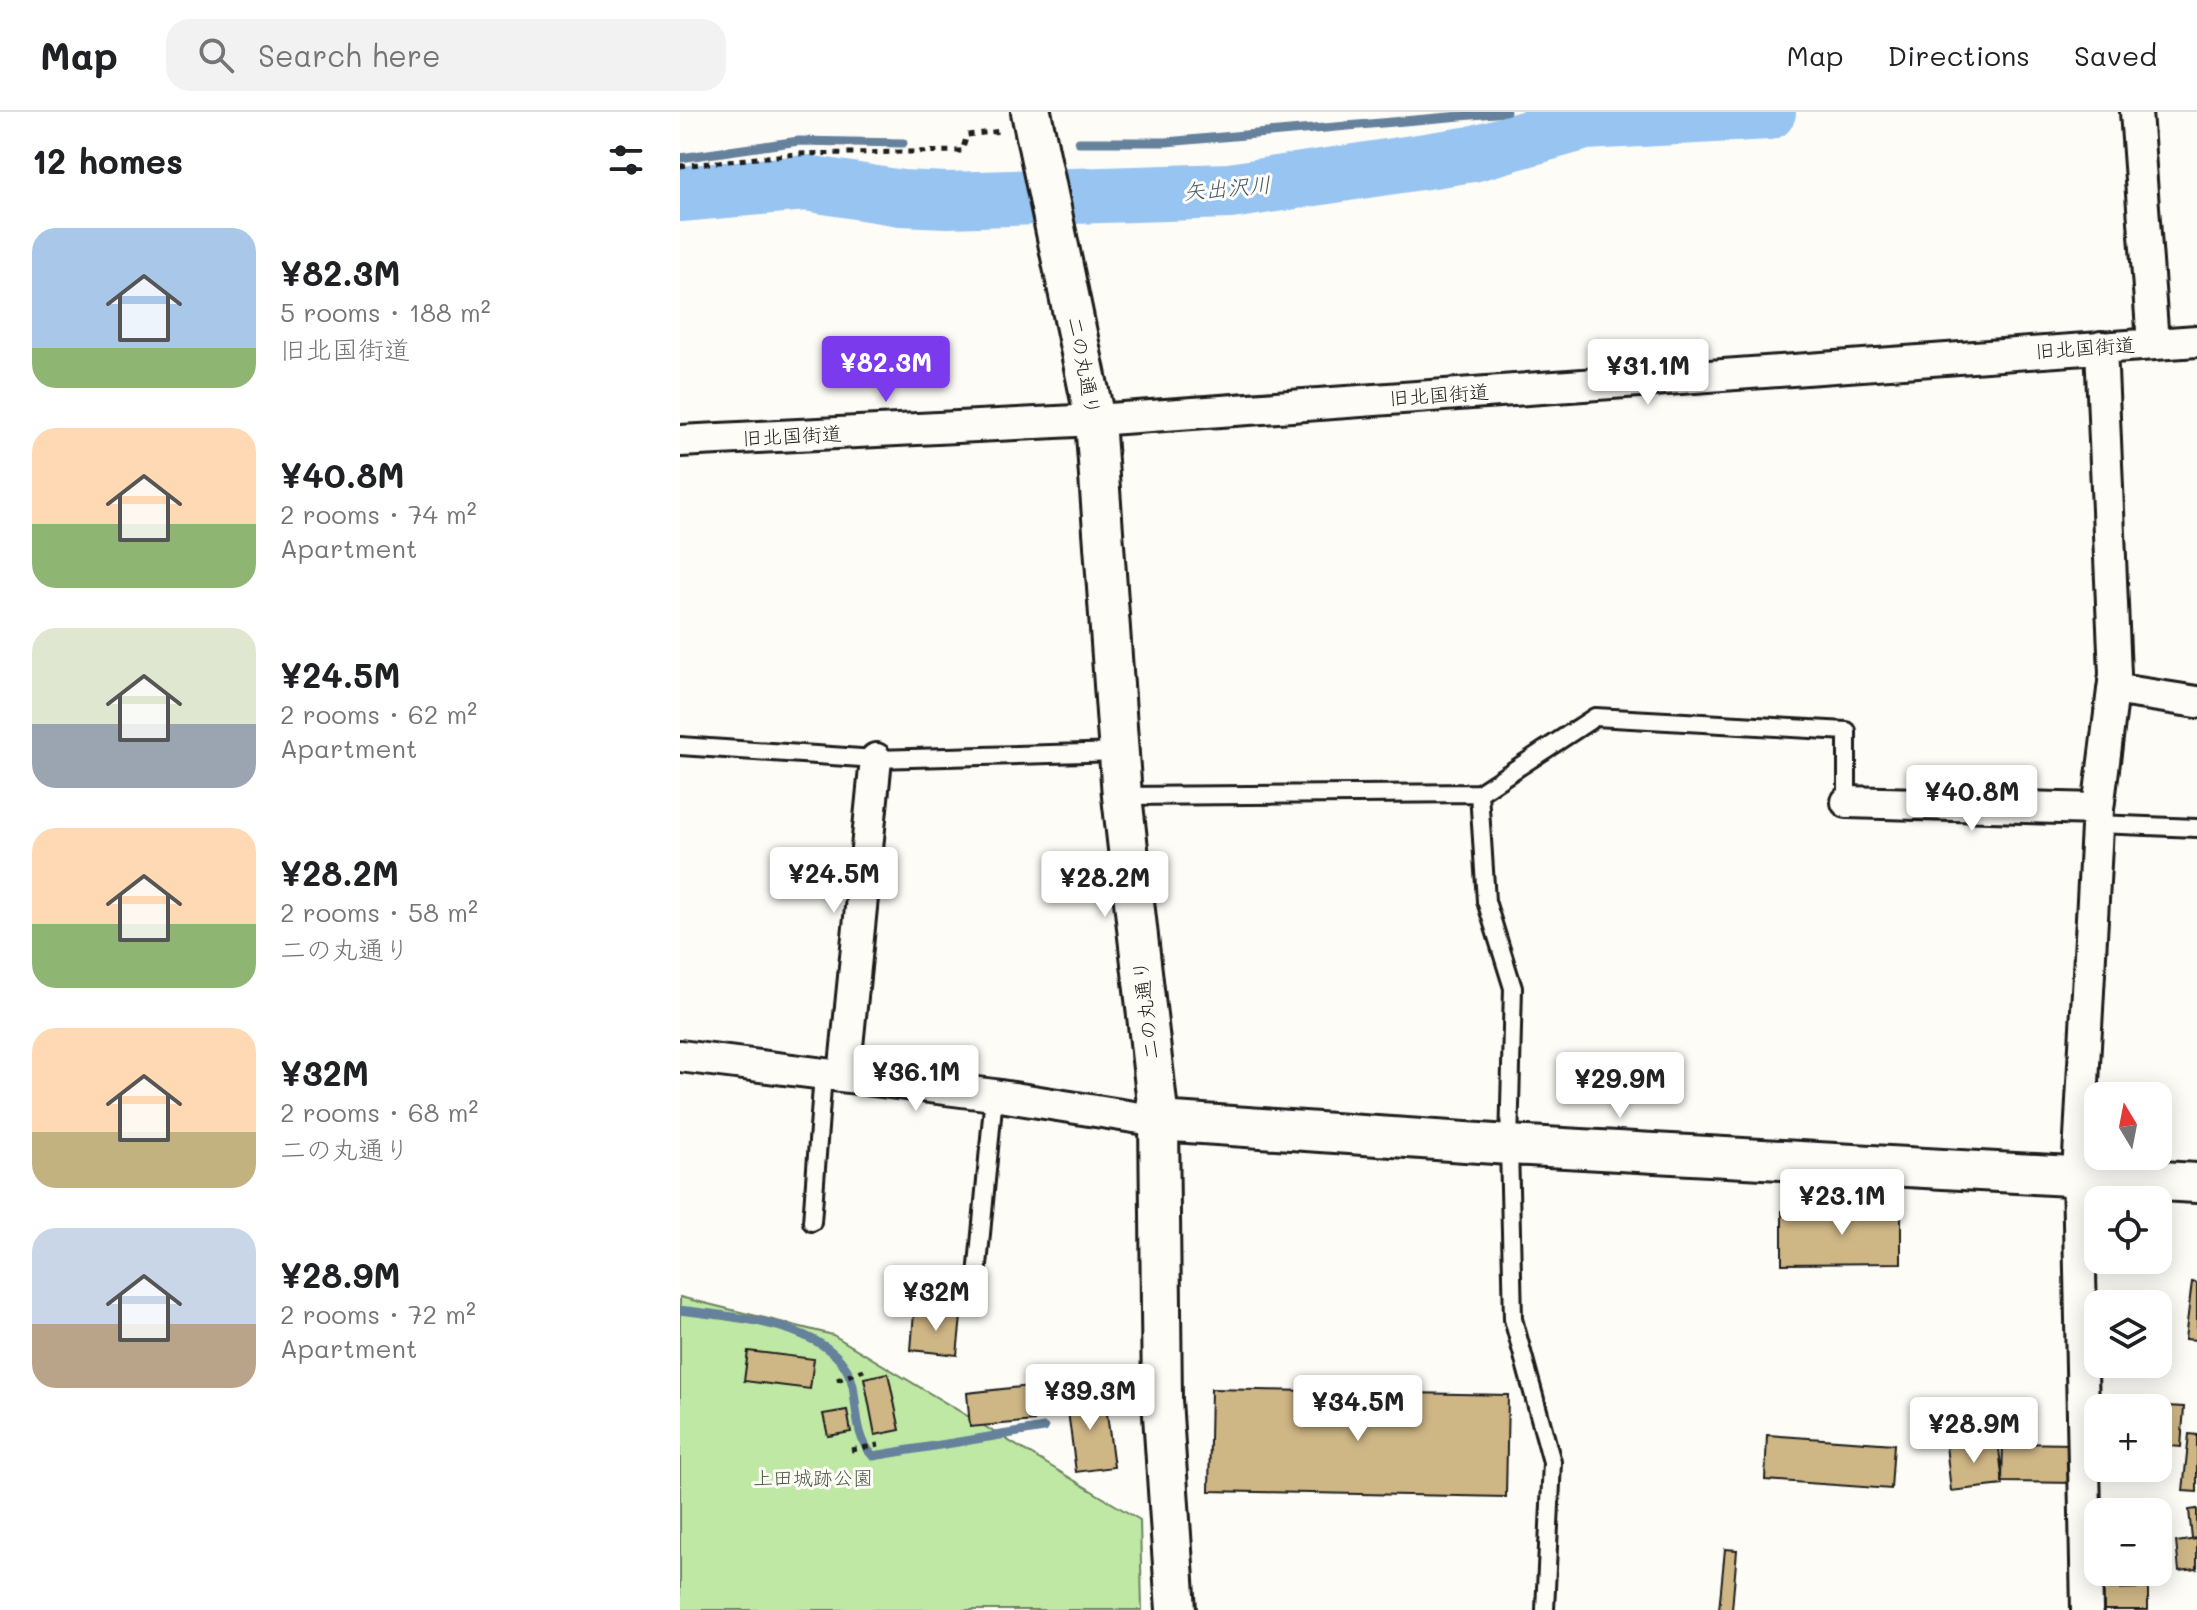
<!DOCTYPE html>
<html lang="en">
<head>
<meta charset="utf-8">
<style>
	:root { --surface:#fff; --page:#f2f2f2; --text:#202124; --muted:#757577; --line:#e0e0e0; --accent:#7c3aed }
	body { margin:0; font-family:Mali,"Klee One",sans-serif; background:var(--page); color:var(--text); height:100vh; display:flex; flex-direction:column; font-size:30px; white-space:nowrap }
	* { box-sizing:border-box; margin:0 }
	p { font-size:26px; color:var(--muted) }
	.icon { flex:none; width:44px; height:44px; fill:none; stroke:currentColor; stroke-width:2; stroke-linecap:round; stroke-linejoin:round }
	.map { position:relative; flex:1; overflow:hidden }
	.details { display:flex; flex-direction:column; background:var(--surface); width:680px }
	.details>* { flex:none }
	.needle { width:52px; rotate:350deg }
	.fabs { position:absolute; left:1404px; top:970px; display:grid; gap:16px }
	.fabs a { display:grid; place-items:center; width:88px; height:88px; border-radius:16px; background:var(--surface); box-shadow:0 4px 20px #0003; font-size:40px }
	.price { position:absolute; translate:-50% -68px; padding:0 18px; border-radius:8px; background:#fff; color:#222; font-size:26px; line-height:52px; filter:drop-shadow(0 2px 4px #0008) }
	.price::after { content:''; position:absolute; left:50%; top:48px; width:24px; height:18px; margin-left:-12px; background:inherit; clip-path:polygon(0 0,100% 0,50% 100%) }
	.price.on { background:var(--accent); color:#fff }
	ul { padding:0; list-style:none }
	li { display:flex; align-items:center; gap:24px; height:200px; padding:0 32px }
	li span { display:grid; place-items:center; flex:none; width:224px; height:160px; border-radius:24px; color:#555 }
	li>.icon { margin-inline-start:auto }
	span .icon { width:96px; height:96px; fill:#fffc; stroke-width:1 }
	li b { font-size:34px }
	h2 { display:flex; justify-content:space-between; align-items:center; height:96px; padding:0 32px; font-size:34px }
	header { display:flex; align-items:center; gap:48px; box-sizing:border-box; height:112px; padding:0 40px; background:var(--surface); border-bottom:2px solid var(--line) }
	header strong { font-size:38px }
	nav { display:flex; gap:44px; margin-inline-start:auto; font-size:28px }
	.search { width:560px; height:72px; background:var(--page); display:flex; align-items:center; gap:20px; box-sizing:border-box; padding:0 28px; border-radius:24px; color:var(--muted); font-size:30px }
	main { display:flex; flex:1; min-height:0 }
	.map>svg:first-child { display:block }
</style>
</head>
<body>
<header>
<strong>Map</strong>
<div class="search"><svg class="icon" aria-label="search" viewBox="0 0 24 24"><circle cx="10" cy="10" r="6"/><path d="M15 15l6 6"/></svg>Search here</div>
<nav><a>Map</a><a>Directions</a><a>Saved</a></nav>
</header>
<main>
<section class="details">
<h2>12 homes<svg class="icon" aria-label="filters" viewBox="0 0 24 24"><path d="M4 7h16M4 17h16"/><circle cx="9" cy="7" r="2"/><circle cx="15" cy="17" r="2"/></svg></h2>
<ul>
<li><span style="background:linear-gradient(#a9c7e8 75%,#8fb573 0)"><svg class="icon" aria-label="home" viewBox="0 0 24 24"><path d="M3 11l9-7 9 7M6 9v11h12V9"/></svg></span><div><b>¥82.3M</b><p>5 rooms · 188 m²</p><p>旧北国街道</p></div></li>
<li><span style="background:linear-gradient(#ffd9b3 60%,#8fb573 0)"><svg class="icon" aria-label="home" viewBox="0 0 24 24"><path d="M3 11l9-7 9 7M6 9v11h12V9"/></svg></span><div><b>¥40.8M</b><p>2 rooms · 74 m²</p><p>Apartment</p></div></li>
<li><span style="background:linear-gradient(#dfe7d0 60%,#9aa5b1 0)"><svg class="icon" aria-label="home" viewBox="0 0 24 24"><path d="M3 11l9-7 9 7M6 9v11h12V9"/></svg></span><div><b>¥24.5M</b><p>2 rooms · 62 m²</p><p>Apartment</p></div></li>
<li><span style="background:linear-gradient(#ffd9b3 60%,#8fb573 0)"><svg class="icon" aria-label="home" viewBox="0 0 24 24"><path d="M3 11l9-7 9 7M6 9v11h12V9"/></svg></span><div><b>¥28.2M</b><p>2 rooms · 58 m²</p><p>二の丸通り</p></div></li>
<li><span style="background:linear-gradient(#ffd9b3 65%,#c2b280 0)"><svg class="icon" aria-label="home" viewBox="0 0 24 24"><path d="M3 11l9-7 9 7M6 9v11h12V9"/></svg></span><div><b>¥32M</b><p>2 rooms · 68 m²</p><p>二の丸通り</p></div></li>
<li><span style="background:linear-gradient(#c9d6e8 60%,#b9a48a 0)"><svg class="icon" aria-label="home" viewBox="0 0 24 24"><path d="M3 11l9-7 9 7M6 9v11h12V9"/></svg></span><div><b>¥28.9M</b><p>2 rooms · 72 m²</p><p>Apartment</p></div></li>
</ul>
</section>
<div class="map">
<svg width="1517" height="1498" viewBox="0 0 1517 1498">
	<rect width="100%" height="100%" fill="#fdfcf7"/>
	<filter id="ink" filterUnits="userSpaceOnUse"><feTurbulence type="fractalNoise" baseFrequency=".0125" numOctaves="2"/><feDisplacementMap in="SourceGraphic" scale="16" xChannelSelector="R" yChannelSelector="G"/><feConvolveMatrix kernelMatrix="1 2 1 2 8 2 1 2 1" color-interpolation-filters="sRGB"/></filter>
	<g filter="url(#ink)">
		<path fill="#bfe8a4" stroke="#6e8260" stroke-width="2" d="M0 1185 153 1223 460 1408 462 1498H0Z"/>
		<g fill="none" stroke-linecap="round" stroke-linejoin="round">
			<path stroke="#66819c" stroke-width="9" d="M399 30H486L826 0
				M0 46 119 29 223 31
				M0 1198C51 1205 160 1211 173 1274 177 1297 176 1327 193 1344L364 1316"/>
			<path stroke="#98c4f1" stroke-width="56" d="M0 82 126 71 221 86 267 88 550 79 792 42 905 10 1088 0"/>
		</g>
		<path fill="#ceb685" stroke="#1c1c1c" stroke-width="2" d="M1221 1098V1151L1102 1152V1099Z
			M1512 1170 1517 1171V1228L1505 1227Z
			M234 1200 281 1205 277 1243 231 1238Z
			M68 1239 134 1247 130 1277 64 1269Z
			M208 1261 220 1318 195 1323 184 1266Z
			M350 1274 354 1309 290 1315 287 1281Z
			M531 1277 828 1283 826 1385 529 1379Z
			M424 1279 434 1355 396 1360 386 1284Z
			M1447 1292 1504 1295 1501 1335 1478 1333V1296H1446Z
			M167 1298 171 1320 148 1324 143 1302Z
			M1509 1322 1517 1323V1380L1503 1379Z
			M1087 1323 1214 1332 1211 1377 1085 1368Z
			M1318 1327 1323 1373 1271 1379 1266 1333Z
			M1323 1331 1397 1332 1396 1371 1322 1370Z
			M1517 1397V1426L1512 1427 1509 1398Z
			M1431 1399H1486V1443H1478V1400Z
			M1517 1427V1457L1499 1459 1496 1430Z
			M1045 1437 1057 1438 1052 1498H1039Z
			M1468 1476V1498H1424L1423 1477Z"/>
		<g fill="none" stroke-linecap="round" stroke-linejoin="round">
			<defs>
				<path id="service" d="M0 634 196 647 440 640
					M799 681 915 605 1167 619V690
					M442 684 799 681 806 789 833 876 829 1033 833 1207 872 1350 865 1498
					M1417 712 1517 716
					M132 1110 143 962
					M295 1186 314 983"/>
				<path id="minor" d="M1456 0 1473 231
					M0 329 415 308 1517 229
					M1433 577 1517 590
					M1167 690 1418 697
					M0 944 314 983 479 1009
					M164 964 196 647
					M1407 1498 1398 1062 1418 697 1435 562 1421 235"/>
				<path id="tertiary" d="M351 0 415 308 442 684 479 1009 482 1288 496 1498
					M479 1009 829 1033 1517 1071"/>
			</defs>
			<use href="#service" stroke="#1c1c1c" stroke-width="22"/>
			<use href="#minor" stroke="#1c1c1c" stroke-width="36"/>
			<use href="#tertiary" stroke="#1c1c1c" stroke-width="44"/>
			<path stroke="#1c1c1c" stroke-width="5" stroke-dasharray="6 6" stroke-linecap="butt" d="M0 54 116 42 282 39 287 23 321 19
				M157 1268 184 1258
				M171 1338 199 1333"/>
			<use href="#service" stroke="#fdfcf7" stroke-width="16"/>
			<use href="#minor" stroke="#fdfcf7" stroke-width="30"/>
			<use href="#tertiary" stroke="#fdfcf7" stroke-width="38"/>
		</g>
	</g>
	<g text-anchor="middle" stroke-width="6" stroke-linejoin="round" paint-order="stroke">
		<g font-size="20" fill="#1c1c1c" stroke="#fdfcf7">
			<text transform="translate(1405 236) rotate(-4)" y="7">旧北国街道</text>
			<text transform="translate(404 254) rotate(79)" y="7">二の丸通り</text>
			<text transform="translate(759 283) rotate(-4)" y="7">旧北国街道</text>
			<text transform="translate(112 324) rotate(-3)" y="7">旧北国街道</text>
			<text transform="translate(466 898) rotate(-97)" y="7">二の丸通り</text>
		</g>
		<g font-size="20" fill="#4d5945" stroke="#fdfcf7">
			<text x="133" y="1373">上田城跡公園</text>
		</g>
		<g font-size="22" font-style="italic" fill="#475767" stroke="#fdfcf7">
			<text transform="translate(547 76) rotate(-5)" y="8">矢出沢川</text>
		</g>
	</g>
</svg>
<div class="fabs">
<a><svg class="needle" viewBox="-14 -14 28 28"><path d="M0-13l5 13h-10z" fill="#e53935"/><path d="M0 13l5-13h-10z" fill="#757577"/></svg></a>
<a><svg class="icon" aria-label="locate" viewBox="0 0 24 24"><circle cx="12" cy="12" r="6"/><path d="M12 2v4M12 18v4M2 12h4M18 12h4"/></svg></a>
<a><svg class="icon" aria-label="layers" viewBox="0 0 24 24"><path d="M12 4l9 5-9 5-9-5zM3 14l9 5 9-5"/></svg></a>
<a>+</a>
<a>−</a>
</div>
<b class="price on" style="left:206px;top:292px">¥82.3M</b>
<b class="price" style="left:968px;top:295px">¥31.1M</b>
<b class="price" style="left:1292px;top:721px">¥40.8M</b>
<b class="price" style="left:154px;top:803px">¥24.5M</b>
<b class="price" style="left:425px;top:807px">¥28.2M</b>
<b class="price" style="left:236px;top:1001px">¥36.1M</b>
<b class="price" style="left:940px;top:1008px">¥29.9M</b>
<b class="price" style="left:1162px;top:1125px">¥23.1M</b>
<b class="price" style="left:256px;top:1221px">¥32M</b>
<b class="price" style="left:410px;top:1320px">¥39.3M</b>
<b class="price" style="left:678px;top:1331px">¥34.5M</b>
<b class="price" style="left:1294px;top:1353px">¥28.9M</b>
</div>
</main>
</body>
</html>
